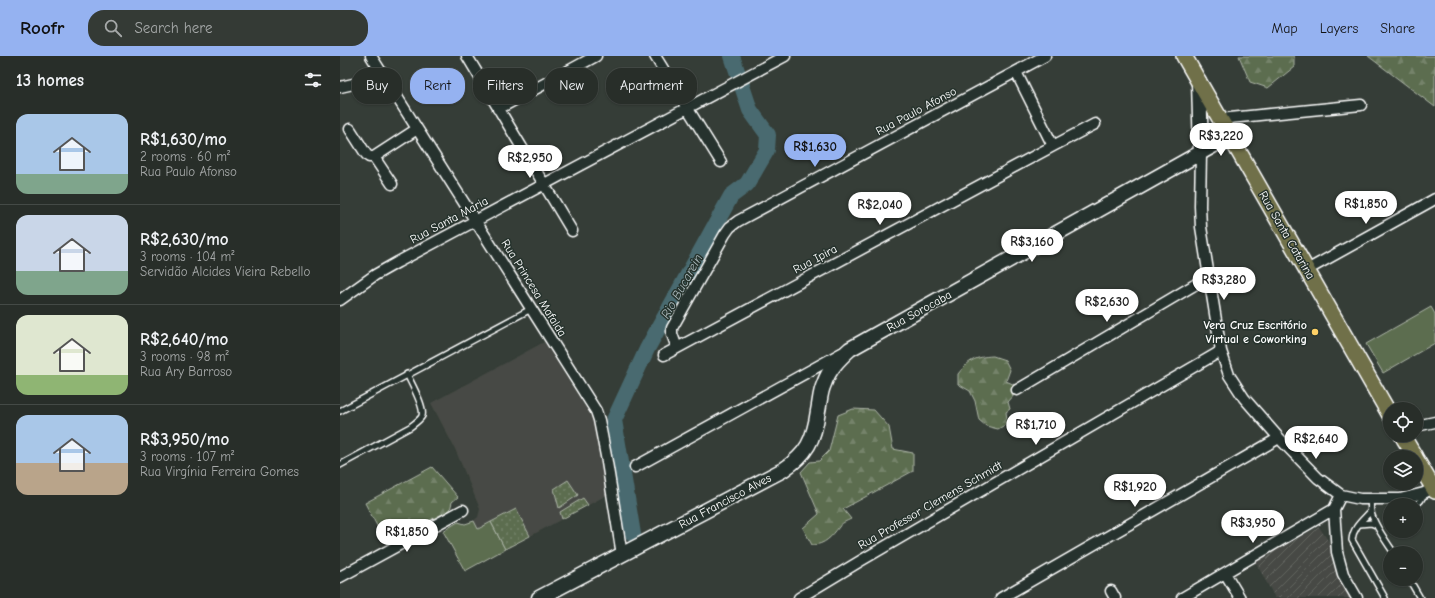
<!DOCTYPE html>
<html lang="en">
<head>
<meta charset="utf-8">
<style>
	:root { --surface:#282e29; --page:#343a35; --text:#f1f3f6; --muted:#a5a8a8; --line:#444a46; --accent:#95b2f1 }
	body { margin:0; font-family:"Comic Neue",sans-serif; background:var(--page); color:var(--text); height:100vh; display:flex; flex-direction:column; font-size:15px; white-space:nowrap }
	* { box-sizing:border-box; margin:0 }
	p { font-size:13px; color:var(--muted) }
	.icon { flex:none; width:22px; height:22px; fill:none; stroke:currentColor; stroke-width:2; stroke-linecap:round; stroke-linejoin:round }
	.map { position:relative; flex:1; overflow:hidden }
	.sheet { display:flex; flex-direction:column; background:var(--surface); width:340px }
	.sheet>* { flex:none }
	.banner { position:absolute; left:12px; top:12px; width:380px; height:36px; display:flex; gap:8px }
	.controls { position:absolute; left:1043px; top:346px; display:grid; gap:8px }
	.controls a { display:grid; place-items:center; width:40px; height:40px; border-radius:50%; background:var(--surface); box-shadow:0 1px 3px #0004,0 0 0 1px var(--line); font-size:20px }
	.price { position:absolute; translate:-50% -34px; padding:0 9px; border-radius:14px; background:#fff; color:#222; font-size:13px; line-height:26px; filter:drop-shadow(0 1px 2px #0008) }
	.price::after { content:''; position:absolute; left:50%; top:24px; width:12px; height:9px; margin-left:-6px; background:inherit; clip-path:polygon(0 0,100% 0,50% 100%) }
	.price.on { background:var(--accent); color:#111 }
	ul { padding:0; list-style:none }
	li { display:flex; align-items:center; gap:12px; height:100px; padding:0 16px }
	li+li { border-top:1px solid var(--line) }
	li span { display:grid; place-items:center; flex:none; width:112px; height:80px; border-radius:12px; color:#555 }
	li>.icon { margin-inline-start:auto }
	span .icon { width:48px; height:48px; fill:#fffc; stroke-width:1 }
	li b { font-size:17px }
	h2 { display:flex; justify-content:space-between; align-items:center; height:48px; padding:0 16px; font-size:17px }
	.pill { padding:0 14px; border-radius:16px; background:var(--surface); box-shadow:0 1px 3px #0004,0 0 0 1px var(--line); font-size:14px; line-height:36px }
	.pill.on { background:var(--accent); color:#111 }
	header { display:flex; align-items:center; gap:24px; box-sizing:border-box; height:56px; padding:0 20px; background:var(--accent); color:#111 }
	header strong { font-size:19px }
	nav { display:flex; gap:22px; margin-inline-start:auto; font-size:14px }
	.search { width:280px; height:36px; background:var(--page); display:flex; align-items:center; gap:10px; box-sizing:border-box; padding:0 14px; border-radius:16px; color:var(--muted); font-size:15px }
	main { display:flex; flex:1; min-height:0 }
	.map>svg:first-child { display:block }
</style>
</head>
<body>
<header>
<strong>Roofr</strong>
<div class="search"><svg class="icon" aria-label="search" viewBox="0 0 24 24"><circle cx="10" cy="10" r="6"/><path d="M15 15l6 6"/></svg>Search here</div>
<nav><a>Map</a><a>Layers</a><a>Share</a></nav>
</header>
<main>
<section class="sheet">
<h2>13 homes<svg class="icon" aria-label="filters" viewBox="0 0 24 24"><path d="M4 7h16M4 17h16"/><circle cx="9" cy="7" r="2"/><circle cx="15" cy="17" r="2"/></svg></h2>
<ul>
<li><span style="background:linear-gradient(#a9c7e8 75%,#7fa58c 0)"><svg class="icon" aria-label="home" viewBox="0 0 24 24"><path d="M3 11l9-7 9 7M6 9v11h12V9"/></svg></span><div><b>R$1,630/mo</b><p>2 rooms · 60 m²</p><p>Rua Paulo Afonso</p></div></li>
<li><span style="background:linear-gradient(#c9d6e8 70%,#7fa58c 0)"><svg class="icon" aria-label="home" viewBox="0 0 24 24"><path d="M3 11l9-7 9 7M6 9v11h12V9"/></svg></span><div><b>R$2,630/mo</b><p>3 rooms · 104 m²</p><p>Servidão Alcides Vieira Rebello</p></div></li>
<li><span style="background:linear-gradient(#dfe7d0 75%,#8fb573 0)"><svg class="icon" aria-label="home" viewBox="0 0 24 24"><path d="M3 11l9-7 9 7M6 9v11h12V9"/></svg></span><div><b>R$2,640/mo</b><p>3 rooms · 98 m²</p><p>Rua Ary Barroso</p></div></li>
<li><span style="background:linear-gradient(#a9c7e8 60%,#b9a48a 0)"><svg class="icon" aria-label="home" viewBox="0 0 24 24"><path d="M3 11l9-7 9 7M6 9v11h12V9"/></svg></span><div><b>R$3,950/mo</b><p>3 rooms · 107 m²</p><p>Rua Virgínia Ferreira Gomes</p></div></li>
</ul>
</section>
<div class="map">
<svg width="1095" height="542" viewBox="0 0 1095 542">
	<defs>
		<pattern id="industrial-furrows" width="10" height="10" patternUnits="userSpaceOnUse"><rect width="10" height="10" fill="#464a44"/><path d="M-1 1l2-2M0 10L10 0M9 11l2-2" fill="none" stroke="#626560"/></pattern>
		<pattern id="forest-firs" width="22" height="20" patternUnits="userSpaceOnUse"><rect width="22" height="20" fill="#5c6d50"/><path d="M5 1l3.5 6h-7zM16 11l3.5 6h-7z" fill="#74836a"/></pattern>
		<pattern id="park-dots" width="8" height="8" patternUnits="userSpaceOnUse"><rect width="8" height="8" fill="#5c6d50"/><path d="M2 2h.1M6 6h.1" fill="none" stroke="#74836a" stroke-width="1.8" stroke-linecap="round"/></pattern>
	</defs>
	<rect width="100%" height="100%" fill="#353d37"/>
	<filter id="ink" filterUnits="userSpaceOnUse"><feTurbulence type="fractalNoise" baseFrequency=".025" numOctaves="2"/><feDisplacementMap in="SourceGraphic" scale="8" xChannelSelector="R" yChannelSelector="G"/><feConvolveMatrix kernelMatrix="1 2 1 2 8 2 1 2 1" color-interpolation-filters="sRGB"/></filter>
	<g filter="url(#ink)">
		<path fill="#464a44" d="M204 286 255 366 267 439 125 515 103 475 118 466 125 468 132 466 138 461 140 453 115 393 91 347Z"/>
		<path fill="url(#industrial-furrows)" d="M979 471 990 487 993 508 1012 542H935L915 505Z"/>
		<path fill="#5c6d50" stroke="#aeb6a8" d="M1091 251 1095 258V287L1043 317 1026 288Z
			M134 465 138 473 151 466 165 493 125 515 103 475 118 466 125 468Z"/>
		<path fill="url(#forest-firs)" stroke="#aeb6a8" d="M899 0H954V11L928 32 910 26Z
			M1028 0H1095V51Z
			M653 300 665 304 670 314 666 325 675 329V338L668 346 670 353 666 356 667 364 665 369 658 373 646 370 639 364 635 345 630 335 618 328V318C629 304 635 301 653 300Z
			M513 353 534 354 549 371 553 393 573 397V415L503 453 511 463C507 465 501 467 499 471 492 480 485 489 472 489L463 472 479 458 461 416 470 406 479 405 489 395 498 359Z
			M92 411 118 441 112 446 110 454 46 487 25 447Z"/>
		<path fill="url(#park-dots)" stroke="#aeb6a8" d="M228 424 238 439 219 452 214 433Z
			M243 442 248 449 222 463 220 456Z
			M176 453 190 480 165 493 151 466Z"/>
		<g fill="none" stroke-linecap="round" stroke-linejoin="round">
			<path stroke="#496b70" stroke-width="16" d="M293 478 274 364 307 293 391 140 407 128 427 94 428 79 410 54 392 0"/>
			<defs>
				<path id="lane" d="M0 355 191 253
					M0 409 70 371C74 368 80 364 82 360 85 351 71 327 67 318
					M1030 443C1031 447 1030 452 1031 456 1033 466 1047 487 1054 497
					M1060 444 1068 449
					M1074 449C1080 447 1082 443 1084 437
					M1031 455C1023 464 1013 471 1012 484L1045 542
					M1020 468 1031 467 1036 469
					M1069 523 1080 542"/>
				<path id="street" d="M31 0 256 355 259 364 266 400 282 499
					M127 0 232 175
					M315 0 381 106
					M0 31 44 21
					M158 53 256 0
					M880 63 1021 49
					M10 73 26 98 29 101H34L52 128
					M713 90 755 68
					M861 97 860 150 861 171 881 295 889 319 904 342 939 382 978 422 1001 439 1020 443H1060L1084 437 1093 432
					M34 101 77 73
					M967 214 1095 143
					M0 244 35 219 58 206 445 0
					M337 292 332 278V272L385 178 390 171 398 165 705 0
					M324 299 713 90 676 16
					M677 334 868 221
					M1076 370 1095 366
					M295 411 502 297
					M1001 439 994 453 997 496 1003 518 1017 542
					M885 517 900 542
					M0 521 123 454
					M771 535 775 542
					M459 542 522 504 881 295
					M661 542 939 382
					M842 542 994 453"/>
				<path id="secondary" d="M859 25 861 97
					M199 542 443 414C467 398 474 384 478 355 480 346 480 336 484 328 489 313 499 303 510 293L869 92 876 88 893 86"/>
				<path id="primary" d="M844 0 1050 359
					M1062 379 1075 401
					M1076 403 1095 435"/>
			</defs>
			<use href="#lane" stroke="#fff" stroke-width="8"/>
			<use href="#street" stroke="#fff" stroke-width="13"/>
			<use href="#secondary" stroke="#fff" stroke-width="17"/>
			<use href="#primary" stroke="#fff" stroke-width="18"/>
			<use href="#lane" stroke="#26332d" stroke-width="5"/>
			<use href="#street" stroke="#26332d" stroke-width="10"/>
			<use href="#secondary" stroke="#26332d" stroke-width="14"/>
			<use href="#primary" stroke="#70704a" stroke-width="15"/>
		</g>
	</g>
	<circle fill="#ffd166" stroke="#26332d" stroke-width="1.5" cx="975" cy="276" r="4"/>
	<g text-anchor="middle" stroke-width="3" stroke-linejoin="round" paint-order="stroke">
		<g font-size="12" fill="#fff" stroke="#26332d">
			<text transform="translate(576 55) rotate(-28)" y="4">Rua Paulo Afonso</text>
			<text transform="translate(109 164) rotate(-28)" y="4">Rua Santa Maria</text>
			<text transform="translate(947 179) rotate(60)" y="4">Rua Santa Catarina</text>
			<text transform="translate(475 203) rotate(-28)" y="4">Rua Ipira</text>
			<text transform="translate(194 232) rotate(58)" y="4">Rua Princesa Mafalda</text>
			<text transform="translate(579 255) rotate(-29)" y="4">Rua Sorocaba</text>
			<text transform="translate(385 445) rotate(-28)" y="4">Rua Francisco Alves</text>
			<text transform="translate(590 449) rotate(-30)" y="4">Rua Professor Clemens Schmidt</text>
		</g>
		<g font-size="12" font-weight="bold" fill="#fff" stroke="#26332d" text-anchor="end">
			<text x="967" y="273">Vera Cruz Escritório<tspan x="967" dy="14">Virtual e Coworking</tspan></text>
		</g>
		<g font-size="13" font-style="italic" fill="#adbcbf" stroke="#26332d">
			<text transform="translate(341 230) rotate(-61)" y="5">Rio Bucarein</text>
		</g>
	</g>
</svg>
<div class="controls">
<a><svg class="icon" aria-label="locate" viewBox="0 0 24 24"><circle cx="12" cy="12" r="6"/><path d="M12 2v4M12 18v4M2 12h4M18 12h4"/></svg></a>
<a><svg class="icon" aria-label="layers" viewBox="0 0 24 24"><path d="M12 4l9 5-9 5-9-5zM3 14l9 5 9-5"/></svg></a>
<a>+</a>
<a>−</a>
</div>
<b class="price" style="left:881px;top:101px">R$3,220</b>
<b class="price on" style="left:475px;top:112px">R$1,630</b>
<b class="price" style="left:190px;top:123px">R$2,950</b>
<b class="price" style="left:1026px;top:169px">R$1,850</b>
<b class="price" style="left:540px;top:170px">R$2,040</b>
<b class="price" style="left:692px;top:207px">R$3,160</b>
<b class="price" style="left:884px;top:245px">R$3,280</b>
<b class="price" style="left:767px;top:267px">R$2,630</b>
<b class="price" style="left:696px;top:390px">R$1,710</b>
<b class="price" style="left:976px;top:404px">R$2,640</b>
<b class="price" style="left:795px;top:452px">R$1,920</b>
<b class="price" style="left:913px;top:488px">R$3,950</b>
<b class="price" style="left:67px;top:497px">R$1,850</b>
<div class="banner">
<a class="pill">Buy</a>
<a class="pill on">Rent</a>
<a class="pill">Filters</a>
<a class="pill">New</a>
<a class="pill">Apartment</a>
</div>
</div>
</main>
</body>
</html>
